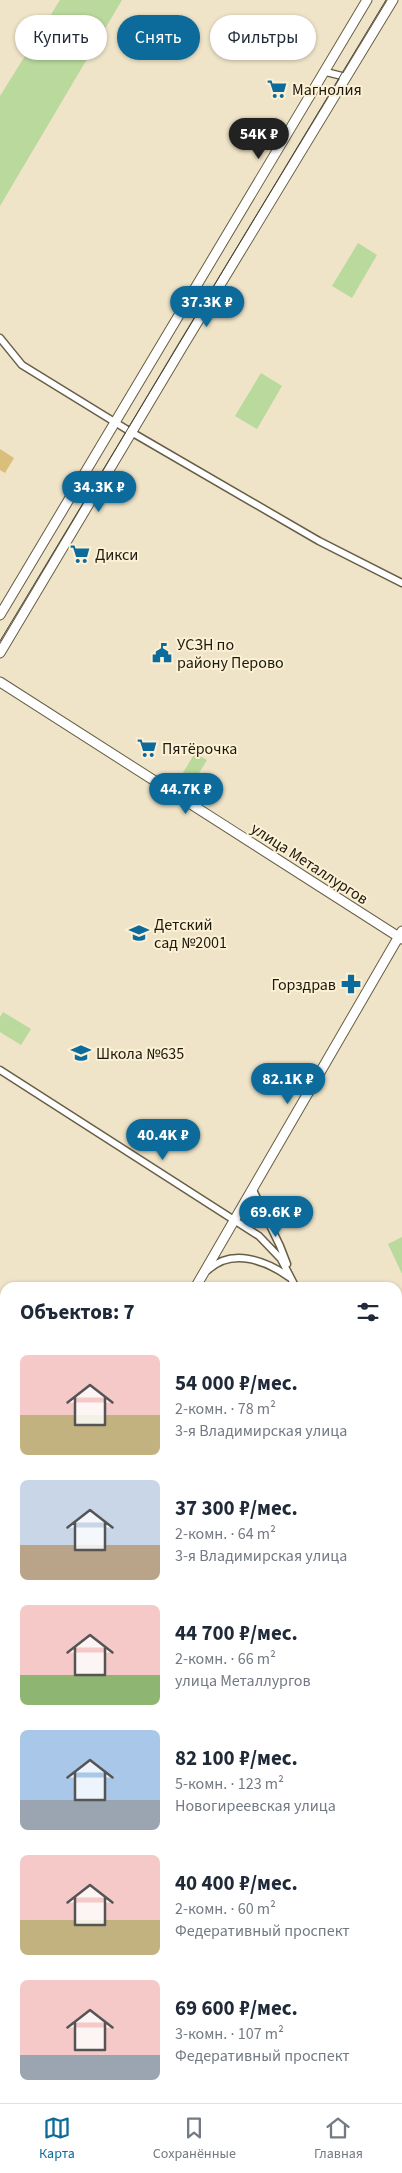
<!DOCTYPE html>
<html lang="ru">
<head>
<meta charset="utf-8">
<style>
	:root { --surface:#fff; --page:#f2f2f3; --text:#1f2937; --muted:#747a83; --line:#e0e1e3; --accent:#0c6b9a }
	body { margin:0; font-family:"Source Sans 3",sans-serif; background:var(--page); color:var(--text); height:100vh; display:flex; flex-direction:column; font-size:19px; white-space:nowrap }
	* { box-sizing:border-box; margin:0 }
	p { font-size:16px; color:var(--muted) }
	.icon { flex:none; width:28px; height:28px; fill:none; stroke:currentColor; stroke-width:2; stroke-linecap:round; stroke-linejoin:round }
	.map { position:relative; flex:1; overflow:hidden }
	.sheet { position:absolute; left:0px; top:1282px; width:402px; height:821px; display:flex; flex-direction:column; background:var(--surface); border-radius:15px 15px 0 0; box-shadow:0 1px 4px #0004 }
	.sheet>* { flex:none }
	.banner { position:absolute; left:15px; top:15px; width:372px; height:45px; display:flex; gap:10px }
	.price { position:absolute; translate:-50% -42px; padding:0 11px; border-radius:18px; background:var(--accent); color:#fff; font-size:16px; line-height:32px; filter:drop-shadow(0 1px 2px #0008) }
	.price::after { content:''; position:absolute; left:50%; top:30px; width:15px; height:11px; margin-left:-8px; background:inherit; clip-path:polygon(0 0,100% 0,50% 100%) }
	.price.selected { background:#222; color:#fff }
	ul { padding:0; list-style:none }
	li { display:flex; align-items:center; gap:15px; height:125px; padding:0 20px }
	li span { display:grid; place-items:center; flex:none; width:140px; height:100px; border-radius:8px; color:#555 }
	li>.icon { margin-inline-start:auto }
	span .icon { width:60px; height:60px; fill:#fffc; stroke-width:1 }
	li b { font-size:21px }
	h2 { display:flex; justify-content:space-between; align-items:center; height:60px; padding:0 20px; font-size:21px }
	.tag { padding:0 18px; border-radius:22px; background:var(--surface); box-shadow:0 1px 4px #0004; font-size:18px; line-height:45px }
	.tag.selected { background:var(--accent); color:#fff }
	.menu { display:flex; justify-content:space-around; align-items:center; height:70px; border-top:1px solid var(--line); background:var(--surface); font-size:14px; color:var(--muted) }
	.menu a { display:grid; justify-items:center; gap:2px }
	.menu .selected { color:var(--accent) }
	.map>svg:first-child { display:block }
</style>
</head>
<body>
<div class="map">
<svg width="402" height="2103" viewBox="0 0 402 2103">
	<rect width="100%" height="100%" fill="#efe4c8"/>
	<path fill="#b9d99d" d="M60 0H122L0 206V96Z
		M358 243 377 255 352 298 332 286Z
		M261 373 282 386 257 429 235 416Z
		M195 753 207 760 193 783 181 776Z
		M3 1012 31 1029 21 1045 0 1032V1017Z
		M402 1237V1274L388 1244Z"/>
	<path fill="#d9bf79" d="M0 449 14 458 5 473 0 470Z"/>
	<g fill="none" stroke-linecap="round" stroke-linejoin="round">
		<defs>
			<path id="street" d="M326 72 346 77
				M0 338 22 365 126 429 319 541 402 583
				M0 1070 259 1236 281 1259 296 1288
				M253 1190 280 1246 287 1264
				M208 1270C232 1248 265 1260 289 1277
				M398 1495 402 1504
				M398 1651 402 1649
				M398 1852 402 1849
				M0 2047 5 2044"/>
			<path id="secondary" d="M0 615 367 0
				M0 653 183 346 393 0
				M0 682 402 939
				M195 1288 402 931
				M0 1604 5 1596
				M0 1703 5 1706
				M0 1714 5 1717
				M276 2099 278 2103
				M290 2099 292 2103"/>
		</defs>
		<use href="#street" stroke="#675e45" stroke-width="9"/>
		<use href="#secondary" stroke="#675e45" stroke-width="11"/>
		<use href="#street" stroke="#fff" stroke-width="6"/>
		<use href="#secondary" stroke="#fff" stroke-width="9"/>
		<path stroke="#4a4537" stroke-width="1" d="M0 641 386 0
			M0 1729 5 1732
			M261 2099 263 2103"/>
	</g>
	<defs>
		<symbol id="supermarket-bare" viewBox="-9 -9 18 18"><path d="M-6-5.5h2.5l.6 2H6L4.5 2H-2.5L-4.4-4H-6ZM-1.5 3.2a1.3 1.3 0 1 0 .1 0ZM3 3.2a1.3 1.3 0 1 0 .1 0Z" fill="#0c6b9a" stroke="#fcf1d5" stroke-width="2.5" paint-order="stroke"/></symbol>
		<symbol id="civic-bare" viewBox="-9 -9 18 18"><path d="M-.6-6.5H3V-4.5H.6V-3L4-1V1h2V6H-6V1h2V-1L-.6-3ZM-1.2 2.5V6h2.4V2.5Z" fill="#0c6b9a" stroke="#fcf1d5" stroke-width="2.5" paint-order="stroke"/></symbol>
		<symbol id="school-bare" viewBox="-9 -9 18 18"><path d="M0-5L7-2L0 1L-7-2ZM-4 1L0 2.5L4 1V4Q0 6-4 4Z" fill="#0c6b9a" stroke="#fcf1d5" stroke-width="2.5" paint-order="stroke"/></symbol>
		<symbol id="pharmacy-bare" viewBox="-9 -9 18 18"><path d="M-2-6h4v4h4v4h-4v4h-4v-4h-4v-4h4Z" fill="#0c6b9a" stroke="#fcf1d5" stroke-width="2.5" paint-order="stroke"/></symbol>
	</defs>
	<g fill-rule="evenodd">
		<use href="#supermarket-bare" x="263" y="75" width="28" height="28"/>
		<use href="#supermarket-bare" x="66" y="540" width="28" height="28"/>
		<use href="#civic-bare" x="148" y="639" width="28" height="28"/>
		<use href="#supermarket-bare" x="133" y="734" width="28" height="28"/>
		<use href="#school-bare" x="125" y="919" width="28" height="28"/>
		<use href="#pharmacy-bare" x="337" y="970" width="28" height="28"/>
		<use href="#school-bare" x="67" y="1039" width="28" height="28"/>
	</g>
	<g text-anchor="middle" stroke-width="4" stroke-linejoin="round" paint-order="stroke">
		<g font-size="16" fill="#1d190f" stroke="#fcf1d5" text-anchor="start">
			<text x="292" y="95">Магнолия</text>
			<text x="95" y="560">Дикси</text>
			<text x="177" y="650">УСЗН по<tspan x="177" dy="18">району Перово</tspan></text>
			<text x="162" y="754">Пятёрочка</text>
			<text x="154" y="930">Детский<tspan x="154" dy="18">сад №2001</tspan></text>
			<text x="336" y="990" text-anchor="end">Горздрав</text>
			<text x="96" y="1059">Школа №635</text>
		</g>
		<g font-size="16" fill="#1d190f" stroke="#fcf1d5">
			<text transform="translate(310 863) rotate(33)" y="6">улица Металлургов</text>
		</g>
	</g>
</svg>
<b class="price selected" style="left:259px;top:160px">54K ₽</b>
<b class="price" style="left:207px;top:328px">37.3K ₽</b>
<b class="price" style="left:99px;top:513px">34.3K ₽</b>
<b class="price" style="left:186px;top:815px">44.7K ₽</b>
<b class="price" style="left:288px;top:1105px">82.1K ₽</b>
<b class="price" style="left:163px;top:1161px">40.4K ₽</b>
<b class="price" style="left:276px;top:1238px">69.6K ₽</b>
<div class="banner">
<a class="tag">Купить</a>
<a class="tag selected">Снять</a>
<a class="tag">Фильтры</a>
</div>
<section class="sheet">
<h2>Объектов: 7<svg class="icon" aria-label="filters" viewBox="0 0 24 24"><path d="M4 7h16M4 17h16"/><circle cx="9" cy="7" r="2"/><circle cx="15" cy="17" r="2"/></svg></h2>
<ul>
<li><span style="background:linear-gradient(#f6c9c9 60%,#c2b280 0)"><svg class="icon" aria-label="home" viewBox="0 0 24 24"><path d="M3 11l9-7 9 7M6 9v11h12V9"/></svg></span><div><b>54 000 ₽/мес.</b><p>2-комн. · 78 m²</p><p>3-я Владимирская улица</p></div></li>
<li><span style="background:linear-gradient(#c9d6e8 65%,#b9a48a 0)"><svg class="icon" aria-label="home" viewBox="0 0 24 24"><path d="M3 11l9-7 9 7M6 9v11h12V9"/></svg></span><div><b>37 300 ₽/мес.</b><p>2-комн. · 64 m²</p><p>3-я Владимирская улица</p></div></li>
<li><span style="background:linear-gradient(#f6c9c9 70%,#8fb573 0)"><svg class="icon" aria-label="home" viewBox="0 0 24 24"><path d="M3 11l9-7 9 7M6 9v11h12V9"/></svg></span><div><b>44 700 ₽/мес.</b><p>2-комн. · 66 m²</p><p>улица Металлургов</p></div></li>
<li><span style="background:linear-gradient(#a9c7e8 70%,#9aa5b1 0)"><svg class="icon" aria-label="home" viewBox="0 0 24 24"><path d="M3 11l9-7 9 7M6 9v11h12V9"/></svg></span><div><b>82 100 ₽/мес.</b><p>5-комн. · 123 m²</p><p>Новогиреевская улица</p></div></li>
<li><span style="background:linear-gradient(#f6c9c9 65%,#c2b280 0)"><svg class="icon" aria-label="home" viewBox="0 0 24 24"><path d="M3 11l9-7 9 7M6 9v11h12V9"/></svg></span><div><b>40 400 ₽/мес.</b><p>2-комн. · 60 m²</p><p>Федеративный проспект</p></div></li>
<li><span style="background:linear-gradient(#f6c9c9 75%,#9aa5b1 0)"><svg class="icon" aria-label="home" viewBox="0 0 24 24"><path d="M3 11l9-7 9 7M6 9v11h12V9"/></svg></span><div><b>69 600 ₽/мес.</b><p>3-комн. · 107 m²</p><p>Федеративный проспект</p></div></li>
</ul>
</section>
</div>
<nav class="menu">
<a class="selected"><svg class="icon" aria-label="map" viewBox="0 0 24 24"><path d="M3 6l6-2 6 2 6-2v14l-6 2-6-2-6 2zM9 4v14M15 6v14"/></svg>Карта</a>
<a><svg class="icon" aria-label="saved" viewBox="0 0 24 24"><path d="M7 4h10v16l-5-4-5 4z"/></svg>Сохранённые</a>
<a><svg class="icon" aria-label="home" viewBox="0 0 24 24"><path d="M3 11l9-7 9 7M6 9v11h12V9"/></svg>Главная</a>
</nav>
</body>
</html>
